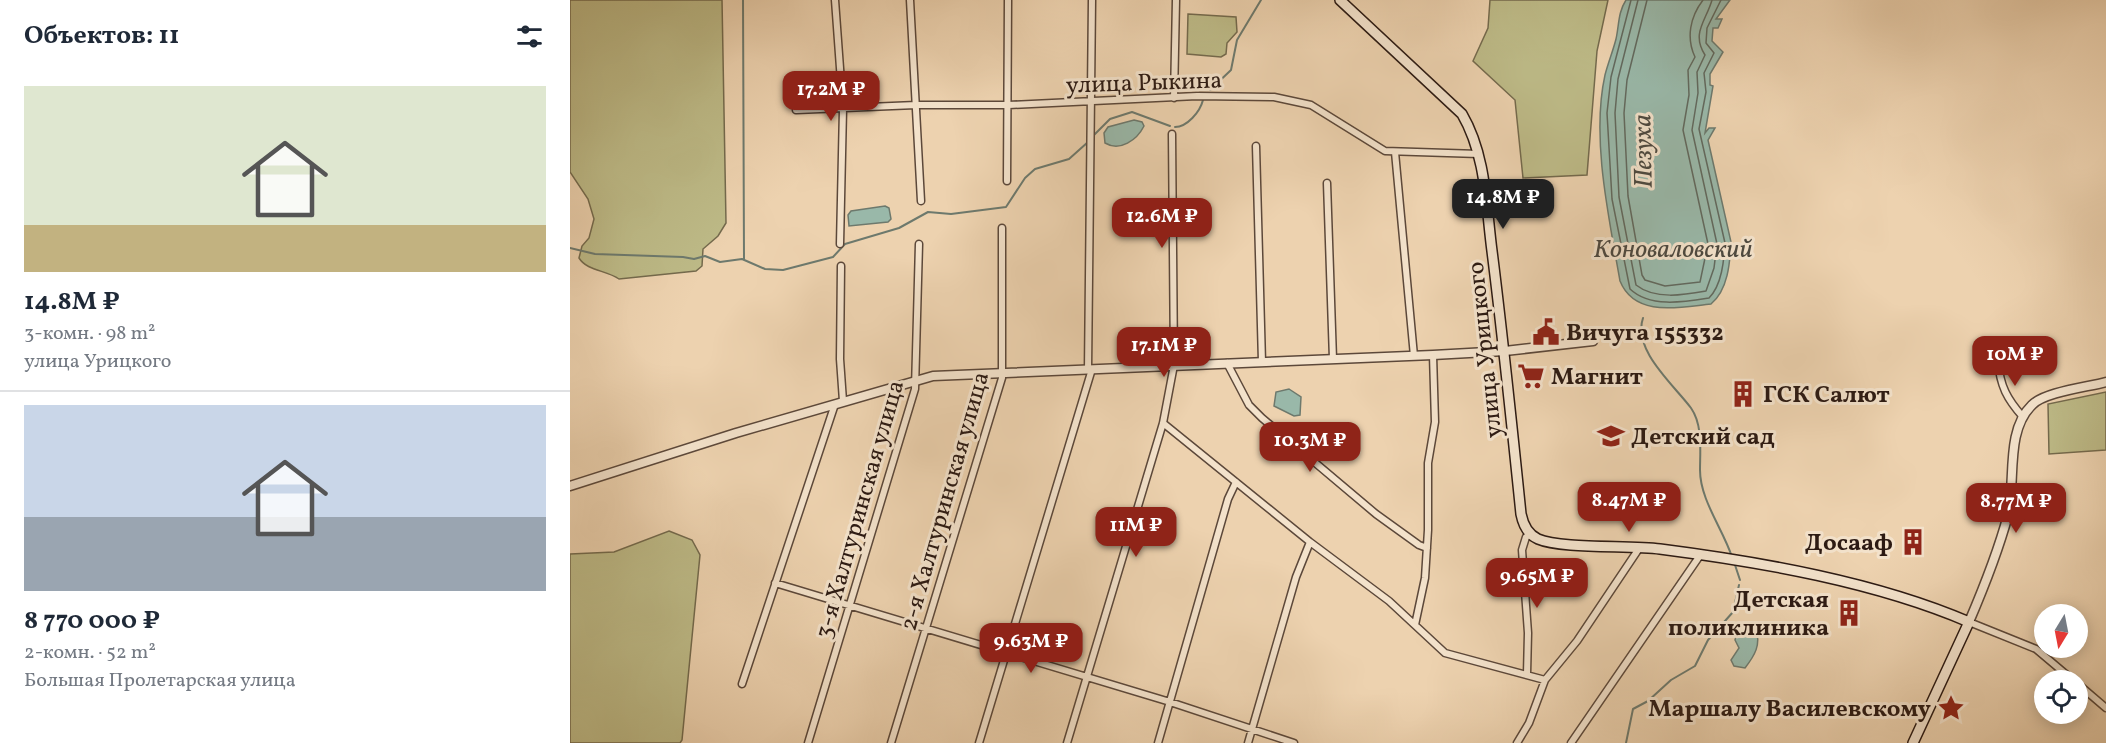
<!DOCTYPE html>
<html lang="ru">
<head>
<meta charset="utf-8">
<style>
	:root { --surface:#fff; --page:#f2f2f3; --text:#1f2937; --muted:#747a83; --line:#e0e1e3; --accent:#8f2418 }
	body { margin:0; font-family:Vollkorn,serif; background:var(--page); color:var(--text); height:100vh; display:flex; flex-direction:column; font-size:22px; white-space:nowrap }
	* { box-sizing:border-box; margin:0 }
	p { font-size:20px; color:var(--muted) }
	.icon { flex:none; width:33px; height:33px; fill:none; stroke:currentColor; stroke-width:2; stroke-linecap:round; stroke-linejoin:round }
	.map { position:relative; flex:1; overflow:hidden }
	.panel { display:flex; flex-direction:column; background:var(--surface); width:570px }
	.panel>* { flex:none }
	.needle { width:39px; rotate:190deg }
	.tools { position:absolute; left:1464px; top:604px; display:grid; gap:12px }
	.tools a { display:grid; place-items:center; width:54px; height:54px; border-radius:50%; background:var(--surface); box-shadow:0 3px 15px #0003; font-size:30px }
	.price { position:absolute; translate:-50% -51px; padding:0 14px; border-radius:12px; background:var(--accent); color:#fff; font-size:20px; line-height:39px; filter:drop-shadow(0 2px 3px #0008) }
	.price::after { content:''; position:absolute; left:50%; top:36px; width:18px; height:14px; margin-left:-9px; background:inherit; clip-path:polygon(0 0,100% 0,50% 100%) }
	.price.current { background:#222; color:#fff }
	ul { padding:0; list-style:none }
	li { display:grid; align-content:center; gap:12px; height:318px; padding:0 24px }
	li+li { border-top:2px solid var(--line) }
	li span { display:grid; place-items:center; height:186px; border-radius:0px; color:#555 }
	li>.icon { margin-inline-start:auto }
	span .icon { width:108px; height:108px; fill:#fffc; stroke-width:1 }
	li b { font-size:26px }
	h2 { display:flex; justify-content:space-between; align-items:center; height:72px; padding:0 24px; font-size:26px }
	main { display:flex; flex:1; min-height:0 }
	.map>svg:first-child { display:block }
</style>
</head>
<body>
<main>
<section class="panel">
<h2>Объектов: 11<svg class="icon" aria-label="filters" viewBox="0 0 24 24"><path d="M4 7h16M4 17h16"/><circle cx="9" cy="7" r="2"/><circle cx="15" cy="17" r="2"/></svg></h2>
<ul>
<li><span style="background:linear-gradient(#dfe7d0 75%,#c2b280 0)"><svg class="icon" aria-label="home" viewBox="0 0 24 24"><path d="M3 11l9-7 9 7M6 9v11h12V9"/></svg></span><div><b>14.8M ₽</b><p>3-комн. · 98 m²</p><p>улица Урицкого</p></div></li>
<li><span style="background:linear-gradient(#c9d6e8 60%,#9aa5b1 0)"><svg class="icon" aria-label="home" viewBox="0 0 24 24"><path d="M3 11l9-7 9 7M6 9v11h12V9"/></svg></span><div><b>8 770 000 ₽</b><p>2-комн. · 52 m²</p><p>Большая Пролетарская улица</p></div></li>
</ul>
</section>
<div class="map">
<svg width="1536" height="743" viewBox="0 0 1536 743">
	<rect width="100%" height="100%" fill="#edd2af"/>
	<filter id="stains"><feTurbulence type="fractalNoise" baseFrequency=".00333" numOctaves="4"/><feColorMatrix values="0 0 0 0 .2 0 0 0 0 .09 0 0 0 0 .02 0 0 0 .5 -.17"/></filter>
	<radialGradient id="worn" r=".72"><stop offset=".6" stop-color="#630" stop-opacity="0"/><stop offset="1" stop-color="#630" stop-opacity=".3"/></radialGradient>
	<path fill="#bdba87" stroke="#746a4d" stroke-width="1.5" d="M0 0H152L156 223 148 236 133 249 132 266 126 271 49 279C36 270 17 271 9 258L12 246 19 238 24 219 18 199 0 172Z
		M920 0H1038L1027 51 1017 175 953 178 945 100 903 61 918 28Z
		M618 14 666 17 667 32 657 43 656 54 651 57 617 54Z
		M1536 392V450L1479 454 1478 404Z
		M99 531 122 540 130 555 112 740 110 743H0V554L44 552Z"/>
	<path fill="#99b8a9" stroke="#6d796d" stroke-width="1.5" d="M1056 0H1160L1146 19H1152L1148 28H1143L1142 41 1153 52 1140 74V85L1143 86 1135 133 1139 128H1145L1138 140 1161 242C1160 263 1158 290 1141 304 1110 307 1065 318 1050 281 1039 218 1021 138 1035 75 1038 63 1043 51 1046 39 1049 26 1048 12 1056 0Z
		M564 120 572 122 574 126C567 140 550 152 535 143L534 133 538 127Z
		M315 206 319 208 321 219 318 222 279 226 278 215 281 211Z
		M719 389 731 397 730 415 724 416 704 406 706 392Z
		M1180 625 1186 629C1191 645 1185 655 1175 668L1164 666 1161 660 1169 648 1165 640 1169 627Z"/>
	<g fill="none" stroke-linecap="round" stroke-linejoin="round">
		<path stroke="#62695e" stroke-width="1.5" d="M1061 0 1041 77 1037 113 1042 199 1060 289C1080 308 1114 302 1139 298 1152 285 1154 260 1155 243L1129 129 1136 92 1134 73 1144 53 1136 43 1137 28 1151 0
			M1068 0 1048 79 1045 113 1049 197 1066 285C1085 300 1114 295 1136 291L1144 268 1147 244 1122 130 1128 93 1127 72 1135 55C1121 33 1136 21 1142 0
			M1077 0 1057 80 1054 113 1058 196 1072 275 1075 280 1095 286 1130 282 1138 244 1113 130 1119 95 1118 70 1125 57C1116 38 1120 17 1133 0"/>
		<path stroke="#6d796d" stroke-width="2" d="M173 0 174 260
			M640 90 661 70 667 40 691 0
			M605 127C617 127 630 112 633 100
			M524 135 540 119 562 112 600 126
			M0 248 25 254 113 257 124 259 135 256 150 262 172 259 195 269 213 270 263 257 275 244 329 228 358 212 381 214 436 207 455 178 465 169 499 159 518 142
			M1073 318C1062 350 1104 385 1121 408 1133 425 1130 451 1130 470 1130 500 1153 529 1162 557
			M1164 562 1170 580
			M1056 743 1063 709 1078 701 1101 680 1125 666 1138 640 1163 612 1169 585"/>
		<defs>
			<path id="minor" d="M265 0 273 109 270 244
				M340 0 351 201
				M604 98 606 0
				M226 110 346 105H439L627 96 704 97 741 105 815 151 909 154
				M686 146 692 362
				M825 152 844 356
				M437 181 438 0
				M757 183 763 359
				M271 266 270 359 273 401
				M1428 361C1430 386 1437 399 1453 417
				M657 363 679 405 692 418 806 514 849 545 857 548
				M518 370 522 0
				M593 423 740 542 819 601 875 653 975 680
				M205 583 600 702 724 743
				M1399 622 1466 649 1504 681
				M845 625 855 578 858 530V463L865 422 863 355
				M957 674 958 633 952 550 956 537 961 534
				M172 684 265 404
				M1508 684 1536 708
				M238 743 345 389 349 244
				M321 743 432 378V228
				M409 743 522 369
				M497 743 593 423 604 365 602 134
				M588 743 658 499 666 482
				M678 743 726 577 740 542
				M947 743 959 723 975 680 1007 641 1070 547
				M1001 743 1131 554"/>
			<path id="tertiary" d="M0 486 166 433 363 376 863 355 935 351 1023 341
				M1399 622C1414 587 1428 552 1438 515 1446 481 1435 431 1462 405 1474 392 1518 387 1536 382"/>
			<path id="secondary" d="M770 0 892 114C916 155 916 205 922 251 933 338 942 426 951 514 953 524 957 534 968 539 991 549 1060 545 1090 549 1191 562 1306 582 1399 622L1343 743"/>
		</defs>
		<use href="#minor" stroke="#5c483a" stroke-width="9"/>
		<use href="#tertiary" stroke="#5c483a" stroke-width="11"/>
		<use href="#secondary" stroke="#2c1a13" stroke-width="12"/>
		<use href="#minor" stroke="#f3e2cb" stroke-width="6"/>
		<use href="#tertiary" stroke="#f3e2cb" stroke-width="8"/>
		<use href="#secondary" stroke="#f3e2cb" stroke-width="9"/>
	</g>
	<defs>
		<symbol id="civic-bare" viewBox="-9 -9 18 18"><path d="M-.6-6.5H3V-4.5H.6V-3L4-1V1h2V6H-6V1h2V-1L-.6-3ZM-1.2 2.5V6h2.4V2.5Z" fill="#8f2418" stroke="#f3e2cb" stroke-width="2.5" paint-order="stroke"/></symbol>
		<symbol id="supermarket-bare" viewBox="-9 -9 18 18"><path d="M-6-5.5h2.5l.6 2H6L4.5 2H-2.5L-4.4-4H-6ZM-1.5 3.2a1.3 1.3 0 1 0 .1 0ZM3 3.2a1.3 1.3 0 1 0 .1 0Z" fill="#8f2418" stroke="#f3e2cb" stroke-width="2.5" paint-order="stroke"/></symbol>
		<symbol id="building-bare" viewBox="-9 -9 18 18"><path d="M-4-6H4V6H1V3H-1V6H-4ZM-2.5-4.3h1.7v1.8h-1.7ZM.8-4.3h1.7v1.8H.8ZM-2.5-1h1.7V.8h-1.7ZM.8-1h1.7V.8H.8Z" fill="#8f2418" stroke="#f3e2cb" stroke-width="2.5" paint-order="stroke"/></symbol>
		<symbol id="school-bare" viewBox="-9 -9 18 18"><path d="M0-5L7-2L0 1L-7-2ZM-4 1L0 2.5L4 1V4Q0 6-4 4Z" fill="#8f2418" stroke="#f3e2cb" stroke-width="2.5" paint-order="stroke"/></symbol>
		<symbol id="sight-bare" viewBox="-9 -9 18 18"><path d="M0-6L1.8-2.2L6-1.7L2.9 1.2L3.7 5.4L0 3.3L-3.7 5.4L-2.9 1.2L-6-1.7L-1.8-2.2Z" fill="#8f2418" stroke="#f3e2cb" stroke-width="2.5" paint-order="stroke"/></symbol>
	</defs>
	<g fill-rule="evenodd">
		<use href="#civic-bare" x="957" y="313" width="38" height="38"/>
		<use href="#supermarket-bare" x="942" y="357" width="38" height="38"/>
		<use href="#building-bare" x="1154" y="375" width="38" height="38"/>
		<use href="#school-bare" x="1022" y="417" width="38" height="38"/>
		<use href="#building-bare" x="1324" y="523" width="38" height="38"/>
		<use href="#building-bare" x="1260" y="594" width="38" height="38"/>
		<use href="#sight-bare" x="1362" y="689" width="38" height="38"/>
	</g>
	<g text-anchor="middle" stroke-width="6" stroke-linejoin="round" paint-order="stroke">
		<g font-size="24" fill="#2c1a13" stroke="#f3e2cb">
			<text transform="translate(574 82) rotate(-2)" y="8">улица Рыкина</text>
			<text transform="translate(914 350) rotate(-96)" y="8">улица Урицкого</text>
			<text transform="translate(374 501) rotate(-74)" y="8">2-я Халтуринская улица</text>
			<text transform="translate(289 509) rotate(-74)" y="8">3-я Халтуринская улица</text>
		</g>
		<g font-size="24" font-weight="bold" fill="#2c1a13" stroke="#f3e2cb" text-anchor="start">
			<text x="996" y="340">Вичуга 155332</text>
			<text x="981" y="384">Магнит</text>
			<text x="1193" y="402">ГСК Салют</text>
			<text x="1061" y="444">Детский сад</text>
			<text x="1323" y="550" text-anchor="end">Досааф</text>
			<text x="1259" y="607" text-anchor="end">Детская<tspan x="1259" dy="28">поликлиника</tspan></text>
			<text x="1361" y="716" text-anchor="end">Маршалу Василевскому</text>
		</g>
		<g font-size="26" font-style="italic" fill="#4d4940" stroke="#f3e2cb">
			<text transform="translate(1072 151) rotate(-91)" y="9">Пезуха</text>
			<text x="1103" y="257">Коноваловский</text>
		</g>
	</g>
	<rect width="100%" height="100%" filter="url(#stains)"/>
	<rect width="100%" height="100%" fill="url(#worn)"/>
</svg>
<div class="tools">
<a><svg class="needle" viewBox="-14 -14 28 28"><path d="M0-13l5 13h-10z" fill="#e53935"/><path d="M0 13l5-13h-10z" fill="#747a83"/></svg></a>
<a><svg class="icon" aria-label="locate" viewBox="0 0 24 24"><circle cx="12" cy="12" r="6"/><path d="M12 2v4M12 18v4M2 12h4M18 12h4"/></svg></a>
</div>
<b class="price" style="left:261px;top:122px">17.2M ₽</b>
<b class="price current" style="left:933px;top:230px">14.8M ₽</b>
<b class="price" style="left:592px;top:249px">12.6M ₽</b>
<b class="price" style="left:594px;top:378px">17.1M ₽</b>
<b class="price" style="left:1445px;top:387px">10M ₽</b>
<b class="price" style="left:740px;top:473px">10.3M ₽</b>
<b class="price" style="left:1059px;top:533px">8.47M ₽</b>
<b class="price" style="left:1446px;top:534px">8.77M ₽</b>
<b class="price" style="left:566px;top:558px">11M ₽</b>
<b class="price" style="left:967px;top:609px">9.65M ₽</b>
<b class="price" style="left:461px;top:674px">9.63M ₽</b>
</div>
</main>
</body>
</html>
